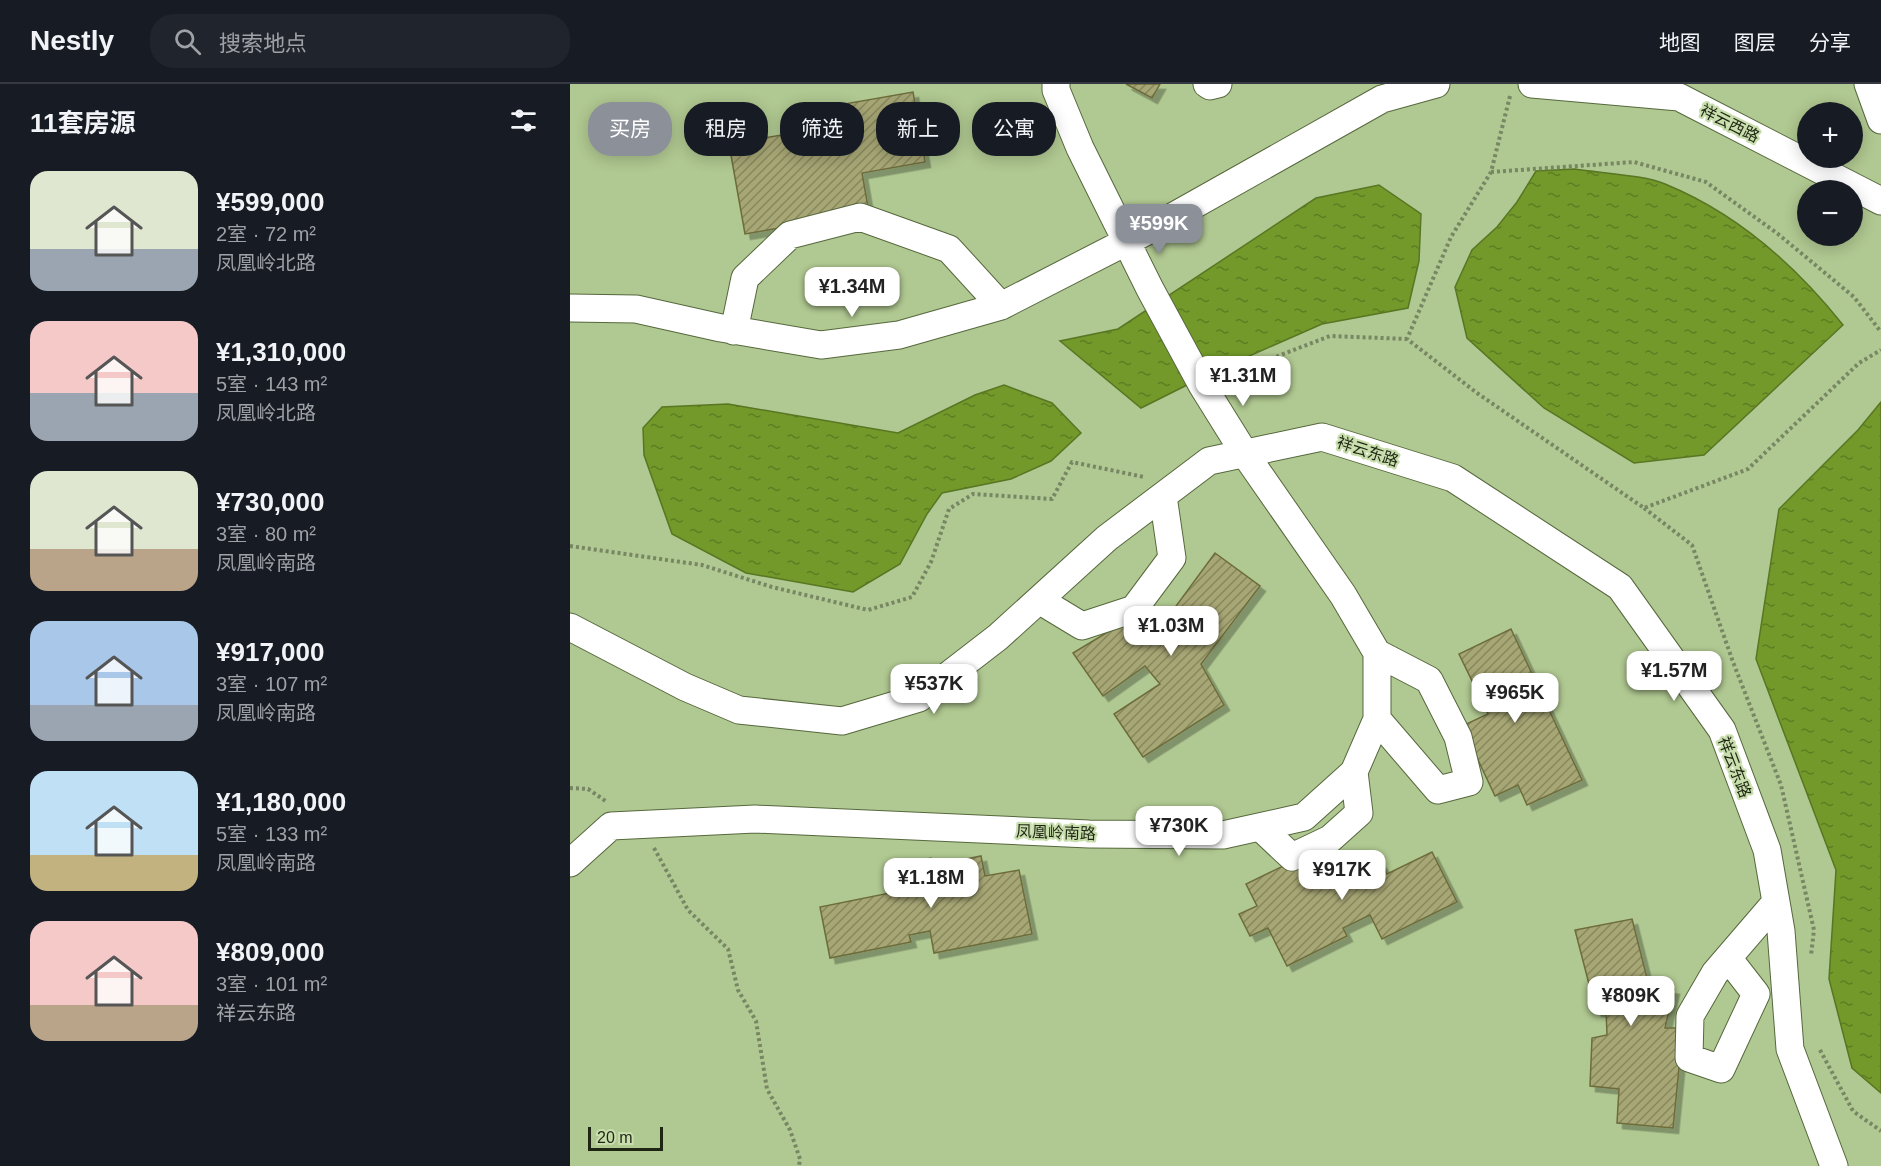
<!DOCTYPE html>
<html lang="zh">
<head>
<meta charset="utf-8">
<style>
	:root { --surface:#171b24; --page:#20242c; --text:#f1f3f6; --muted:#9ea1a6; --line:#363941; --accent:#8c9099 }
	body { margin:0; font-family:Arial,"Noto Sans SC",sans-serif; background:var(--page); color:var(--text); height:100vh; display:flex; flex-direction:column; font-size:22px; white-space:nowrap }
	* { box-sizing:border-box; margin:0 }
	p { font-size:20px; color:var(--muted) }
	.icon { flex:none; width:33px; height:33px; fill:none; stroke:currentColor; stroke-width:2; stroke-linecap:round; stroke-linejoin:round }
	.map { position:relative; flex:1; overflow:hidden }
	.sheet { display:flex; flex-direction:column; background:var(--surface); width:570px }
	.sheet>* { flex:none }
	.banner { position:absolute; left:18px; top:18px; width:570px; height:54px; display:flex; gap:12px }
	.controls { position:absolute; left:1227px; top:18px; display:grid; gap:12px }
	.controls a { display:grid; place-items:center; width:66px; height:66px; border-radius:50%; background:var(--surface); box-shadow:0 3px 15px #0003; font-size:30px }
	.scale { position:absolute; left:18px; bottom:15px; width:75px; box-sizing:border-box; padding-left:6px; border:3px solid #1e2613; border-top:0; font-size:16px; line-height:21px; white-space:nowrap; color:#1e2613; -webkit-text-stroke:4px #c9dead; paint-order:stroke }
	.price { position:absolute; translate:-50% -51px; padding:0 14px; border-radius:12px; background:#fff; color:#222; font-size:20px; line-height:39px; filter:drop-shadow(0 2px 3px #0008) }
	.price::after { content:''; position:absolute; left:50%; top:36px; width:18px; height:14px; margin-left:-9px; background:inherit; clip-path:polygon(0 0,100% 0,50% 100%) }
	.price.current { background:var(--accent); color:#fff }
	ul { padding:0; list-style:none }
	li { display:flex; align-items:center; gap:18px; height:150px; padding:0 30px }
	li span { display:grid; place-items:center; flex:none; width:168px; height:120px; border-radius:18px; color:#555 }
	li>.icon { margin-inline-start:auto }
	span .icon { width:72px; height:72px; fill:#fffc; stroke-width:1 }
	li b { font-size:26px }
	h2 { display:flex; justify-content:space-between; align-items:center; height:72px; padding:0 30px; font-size:26px }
	.pill { padding:0 21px; border-radius:24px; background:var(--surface); box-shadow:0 3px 15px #0003; font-size:21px; line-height:54px }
	.pill.current { background:var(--accent); color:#fff }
	header { display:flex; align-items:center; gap:36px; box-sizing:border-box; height:84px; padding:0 30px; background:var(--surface); border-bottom:2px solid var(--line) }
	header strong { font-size:28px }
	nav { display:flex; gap:33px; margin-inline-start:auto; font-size:21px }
	.search { width:420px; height:54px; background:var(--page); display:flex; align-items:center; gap:15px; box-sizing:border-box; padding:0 21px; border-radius:24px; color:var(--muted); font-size:22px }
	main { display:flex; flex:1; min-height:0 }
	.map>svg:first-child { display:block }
</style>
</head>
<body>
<header>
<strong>Nestly</strong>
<div class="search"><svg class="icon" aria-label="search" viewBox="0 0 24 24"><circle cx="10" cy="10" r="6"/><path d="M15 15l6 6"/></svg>搜索地点</div>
<nav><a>地图</a><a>图层</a><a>分享</a></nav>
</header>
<main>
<section class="sheet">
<h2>11套房源<svg class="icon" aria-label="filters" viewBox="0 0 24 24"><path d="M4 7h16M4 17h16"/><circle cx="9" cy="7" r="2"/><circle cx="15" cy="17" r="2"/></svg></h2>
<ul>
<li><span style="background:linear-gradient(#dfe7d0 65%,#9aa5b1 0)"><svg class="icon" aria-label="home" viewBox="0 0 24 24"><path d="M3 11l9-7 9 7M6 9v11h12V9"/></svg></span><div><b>¥599,000</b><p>2室 · 72 m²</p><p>凤凰岭北路</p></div></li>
<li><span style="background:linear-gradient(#f6c9c9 60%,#9aa5b1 0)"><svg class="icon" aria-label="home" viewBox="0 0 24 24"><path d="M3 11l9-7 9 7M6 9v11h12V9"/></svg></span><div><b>¥1,310,000</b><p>5室 · 143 m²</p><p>凤凰岭北路</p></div></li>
<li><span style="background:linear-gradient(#dfe7d0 65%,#b9a48a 0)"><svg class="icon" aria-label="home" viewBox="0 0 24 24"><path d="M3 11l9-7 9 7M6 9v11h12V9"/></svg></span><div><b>¥730,000</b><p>3室 · 80 m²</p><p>凤凰岭南路</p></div></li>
<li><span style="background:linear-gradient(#a9c7e8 70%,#9aa5b1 0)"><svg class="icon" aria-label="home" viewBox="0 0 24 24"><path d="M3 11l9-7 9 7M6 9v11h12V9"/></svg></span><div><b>¥917,000</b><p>3室 · 107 m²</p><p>凤凰岭南路</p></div></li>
<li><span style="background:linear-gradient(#bfe0f5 70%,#c2b280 0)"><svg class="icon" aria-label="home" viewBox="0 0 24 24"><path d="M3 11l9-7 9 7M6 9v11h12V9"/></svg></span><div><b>¥1,180,000</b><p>5室 · 133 m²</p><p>凤凰岭南路</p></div></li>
<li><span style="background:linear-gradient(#f6c9c9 70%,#b9a48a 0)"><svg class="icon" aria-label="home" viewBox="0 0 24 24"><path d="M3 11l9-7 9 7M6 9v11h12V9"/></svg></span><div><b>¥809,000</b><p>3室 · 101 m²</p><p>祥云东路</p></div></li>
</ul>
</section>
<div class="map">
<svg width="1311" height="1082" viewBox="0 0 1311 1082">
	<defs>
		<pattern id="water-ripples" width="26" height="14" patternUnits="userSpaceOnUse" patternTransform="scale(1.5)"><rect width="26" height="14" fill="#72992a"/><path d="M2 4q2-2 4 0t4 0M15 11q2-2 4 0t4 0" fill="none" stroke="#5d7d23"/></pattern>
		<pattern id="building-hatch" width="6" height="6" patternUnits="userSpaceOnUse" patternTransform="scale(1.5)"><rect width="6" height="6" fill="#a7a674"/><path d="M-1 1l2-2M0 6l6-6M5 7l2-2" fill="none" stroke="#87875e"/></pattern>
		<filter id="shadow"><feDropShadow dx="5.5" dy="5.5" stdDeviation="0" flood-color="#0004"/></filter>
	</defs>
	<rect width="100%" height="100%" fill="#bcd1a1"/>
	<path fill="#b0c891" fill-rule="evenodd" d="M0 0H1311V1082H0ZM1238 28H1282V74H1238ZM1238 106H1282V152H1238Z"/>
	<path fill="url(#water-ripples)" stroke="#597623" stroke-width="1.5" d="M1005 85C1029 89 1074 91 1095 100 1166 129 1226 182 1273 241L1134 371 1064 379 974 324 897 254 885 203 902 166 927 143 947 118 966 87Z
		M809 101 851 130 849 177 838 224 752 240 643 288 571 324 490 257 548 245 746 114Z
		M434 301 482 319 511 349 481 377 441 395 372 409 357 430 330 480 283 508 176 489 102 450 74 371 73 344 92 323 158 320 328 349 405 311Z
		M1311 318V1009L1282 984 1259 895 1266 786 1186 575 1209 425 1288 346Z"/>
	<path fill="url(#building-hatch)" stroke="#6d6c3c" stroke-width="1.5" filter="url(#shadow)" d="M556 0H590L582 14Z
		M343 8 355 78 292 89 298 123 249 137 175 150 159 60 241 46 244 64 256 62 253 45 260 44 257 23Z
		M645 469 690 502 631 580 654 621 573 673 544 630 590 600 575 582 533 612 503 569 556 537 570 553 601 529Z
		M941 545 1012 696 957 721 948 701 925 712 892 642 918 630 889 570Z
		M742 768 751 787 788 769 796 786 811 779 817 790 862 768 887 818 812 855 800 831 773 844 777 852 717 882 698 844 680 852 669 830 687 822 676 800Z
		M411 772 415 792 449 786 462 850 364 869 360 847 339 851 341 858 260 874 250 823 320 809 315 783 361 774 363 782Z
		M1062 835 1079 902 1104 905 1095 944H1113L1103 1044 1047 1039 1049 1005 1020 1002 1022 954 1037 951 1036 927H1026L1005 846Z"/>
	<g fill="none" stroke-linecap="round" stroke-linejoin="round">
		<defs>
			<path id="minor" d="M637 0 640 2 648 0
				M962 0 1109 13 1311 117
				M1298 0 1311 36
				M0 224 66 225 151 244 251 261 329 251 431 222 581 145 812 15 866 0
				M164 247 175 194 220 151 290 133 379 165 431 222
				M469 516 512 542 564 525 602 474 593 412
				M0 543 115 603 169 626 272 637 349 614 428 553 537 454 639 377 752 353 883 394 1050 503 1152 646 1197 766 1211 847 1220 965 1264 1082
				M807 569 859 596 888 653 899 698 868 706 807 635
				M690 743 722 773 760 755 789 729 784 688
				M0 779 41 742 185 735 519 750 653 751 734 733 784 688 807 635V569L773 511 675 370 632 301 580 205 510 64 486 6V0
				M1158 874 1186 910 1151 985 1119 974 1120 932 1145 889 1206 818"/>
		</defs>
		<use href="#minor" stroke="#56683d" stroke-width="29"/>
		<path stroke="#778663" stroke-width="4" stroke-dasharray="3 3" stroke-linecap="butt" d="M940 12 921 88 881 153 837 255 907 309 1074 424 1178 385 1289 279 1311 266
			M921 88 1064 78 1136 98 1208 150 1284 213 1311 248
			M656 292 760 252 837 255
			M1074 424 1122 461 1163 578 1211 701 1244 846 1241 871
			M0 462 132 481 202 503 298 526 342 513 361 478 379 425 403 410 482 415 502 378 574 393
			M0 704 18 705 37 718
			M84 764 118 826 158 865 168 906 186 937 197 1005 220 1046 230 1075 229 1082
			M1250 966 1283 1027 1311 1047"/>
		<use href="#minor" stroke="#fff" stroke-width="27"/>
	</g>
	<g text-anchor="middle" stroke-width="4.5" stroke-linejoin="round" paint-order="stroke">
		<g font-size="16" fill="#1e2613" stroke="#c9dead">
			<text transform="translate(1160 39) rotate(27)" y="6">祥云西路</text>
			<text transform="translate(798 367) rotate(18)" y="6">祥云东路</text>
			<text transform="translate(1165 683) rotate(69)" y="6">祥云东路</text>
			<text transform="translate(486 748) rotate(2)" y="6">凤凰岭南路</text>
		</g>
	</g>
</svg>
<div class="controls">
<a>+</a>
<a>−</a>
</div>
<div class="scale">20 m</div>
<b class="price current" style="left:589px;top:171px">¥599K</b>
<b class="price" style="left:282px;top:234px">¥1.34M</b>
<b class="price" style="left:673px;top:323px">¥1.31M</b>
<b class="price" style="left:601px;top:573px">¥1.03M</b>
<b class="price" style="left:1104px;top:618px">¥1.57M</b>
<b class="price" style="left:364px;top:631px">¥537K</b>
<b class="price" style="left:945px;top:640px">¥965K</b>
<b class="price" style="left:609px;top:773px">¥730K</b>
<b class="price" style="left:772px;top:817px">¥917K</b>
<b class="price" style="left:361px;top:825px">¥1.18M</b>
<b class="price" style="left:1061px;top:943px">¥809K</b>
<div class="banner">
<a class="pill current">买房</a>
<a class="pill">租房</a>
<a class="pill">筛选</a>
<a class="pill">新上</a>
<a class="pill">公寓</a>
</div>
</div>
</main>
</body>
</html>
